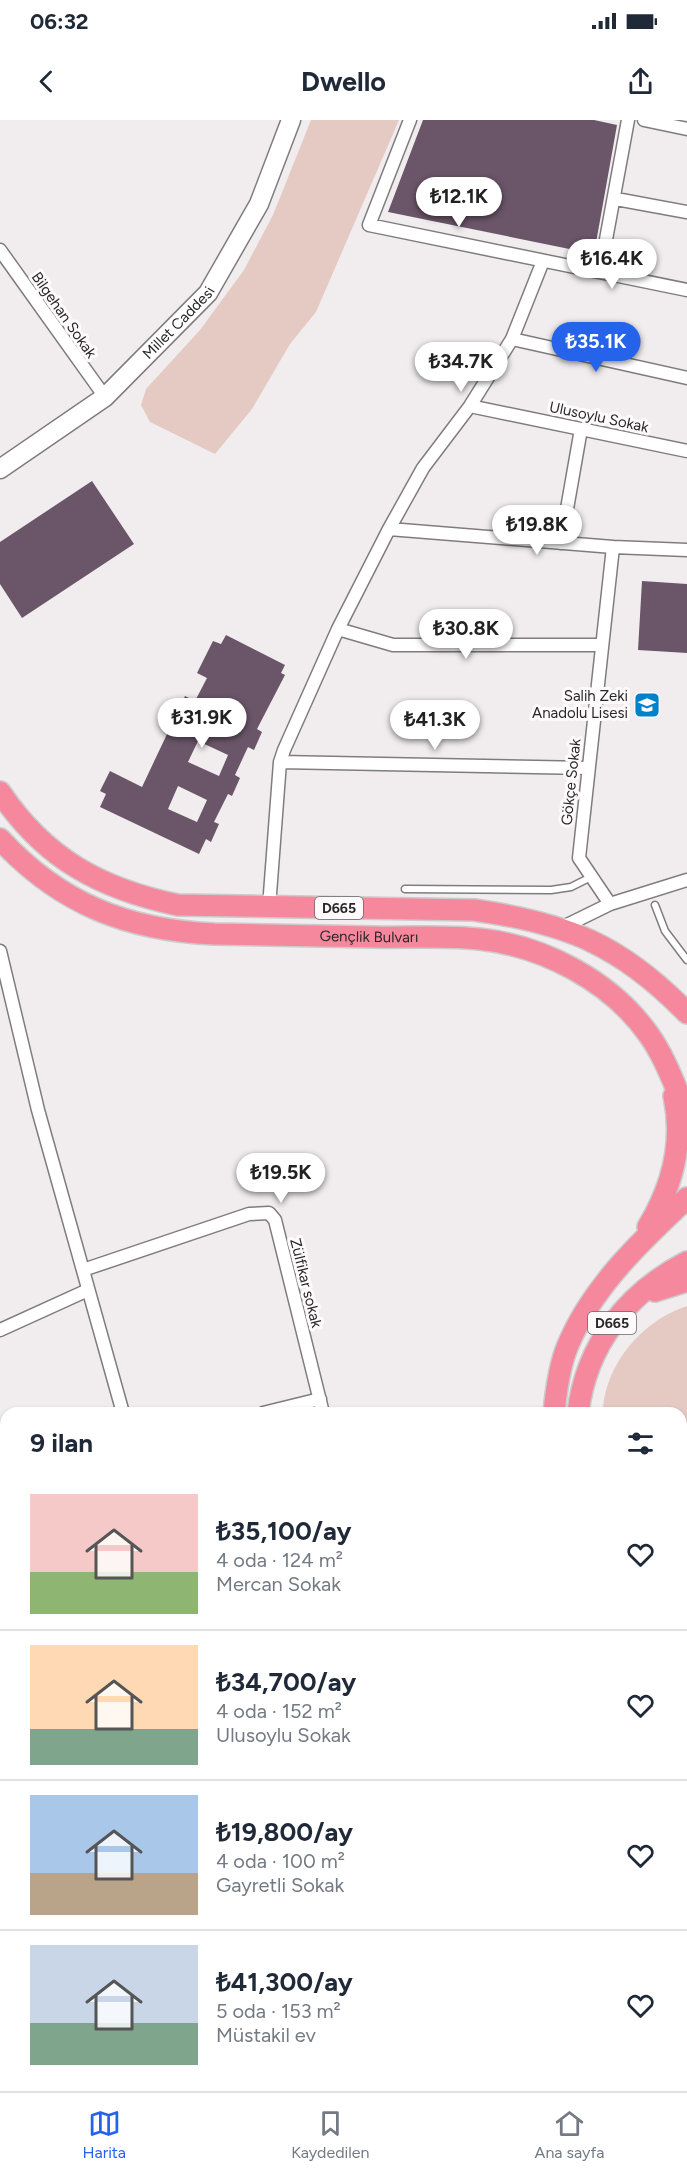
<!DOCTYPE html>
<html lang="tr">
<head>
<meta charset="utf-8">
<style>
	:root { --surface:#fff; --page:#f2f2f3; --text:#1f2937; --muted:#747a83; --line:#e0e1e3; --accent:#2563eb }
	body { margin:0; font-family:Figtree,sans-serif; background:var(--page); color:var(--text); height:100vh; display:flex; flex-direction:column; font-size:22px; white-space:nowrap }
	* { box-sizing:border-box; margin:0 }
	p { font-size:20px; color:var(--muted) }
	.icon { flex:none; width:33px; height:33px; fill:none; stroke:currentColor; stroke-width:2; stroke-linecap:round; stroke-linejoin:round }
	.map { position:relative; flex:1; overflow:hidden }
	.sheet { position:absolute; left:0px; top:1287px; width:687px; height:684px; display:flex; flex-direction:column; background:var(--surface); border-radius:18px 18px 0 0; box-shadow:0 2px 4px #0004 }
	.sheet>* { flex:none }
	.price { position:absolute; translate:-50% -51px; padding:0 14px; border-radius:21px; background:#fff; color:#222; font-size:20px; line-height:39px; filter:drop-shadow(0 2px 3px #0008) }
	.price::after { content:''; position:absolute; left:50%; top:36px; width:18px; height:14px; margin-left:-9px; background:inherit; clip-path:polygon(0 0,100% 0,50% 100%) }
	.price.selected { background:var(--accent); color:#fff }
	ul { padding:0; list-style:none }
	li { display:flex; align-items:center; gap:18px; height:150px; padding:0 30px }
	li+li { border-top:2px solid var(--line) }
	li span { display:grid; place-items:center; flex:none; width:168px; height:120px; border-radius:0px; color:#555 }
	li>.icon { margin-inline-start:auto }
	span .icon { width:72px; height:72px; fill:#fffc; stroke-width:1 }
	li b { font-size:26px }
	h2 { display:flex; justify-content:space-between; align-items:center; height:72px; padding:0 30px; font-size:26px }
	.status { display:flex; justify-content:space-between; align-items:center; height:42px; padding:0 30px; background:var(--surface); direction:ltr }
	.status svg { height:16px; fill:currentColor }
	header { display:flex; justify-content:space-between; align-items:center; height:78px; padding:0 30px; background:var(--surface); font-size:27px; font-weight:700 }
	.tabs { display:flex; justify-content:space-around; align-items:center; height:84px; border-top:2px solid var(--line); background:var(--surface); font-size:16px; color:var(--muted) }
	.tabs a { display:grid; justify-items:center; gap:3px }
	.tabs .selected { color:var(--accent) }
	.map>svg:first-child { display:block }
</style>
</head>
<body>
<div class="status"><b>06:32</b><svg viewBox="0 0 49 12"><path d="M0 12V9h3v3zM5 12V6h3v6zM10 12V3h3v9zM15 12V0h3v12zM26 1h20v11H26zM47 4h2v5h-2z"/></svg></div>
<header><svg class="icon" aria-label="back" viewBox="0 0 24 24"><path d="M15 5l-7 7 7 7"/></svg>Dwello<svg class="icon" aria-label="share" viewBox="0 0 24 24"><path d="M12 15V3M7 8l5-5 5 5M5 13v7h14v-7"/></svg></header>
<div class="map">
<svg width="687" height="1971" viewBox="0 0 687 1971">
	<rect width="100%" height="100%" fill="#f1edee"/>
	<path fill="#e5c9c3" d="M311 0H399L316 192 290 224 252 289 215 334 150 302 141 285 146 269 200 210 244 150 273 95Z
		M687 1186V1620L681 1618V1293H603C604 1245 643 1200 687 1186Z"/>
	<path fill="#6b5669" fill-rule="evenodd" d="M423 0H594L617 5 594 134 388 92Z
		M92 361 134 424 22 498 0 464V422Z
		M642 461 687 464V533L638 530Z
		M226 515 285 545 281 553 285 555 257 609 262 612 254 630 248 627 235 655 240 658 232 676 228 674 214 702 219 704 211 722 206 719 199 734 100 687 106 674 100 671 110 651 142 667 185 576 195 581 207 558 197 553 213 521 221 524ZM198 621 228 635 219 656 188 642ZM178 666 207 680 197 702 168 689Z"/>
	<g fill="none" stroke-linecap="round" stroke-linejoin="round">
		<defs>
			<path id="service" d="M405 769 551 770 571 767 591 757
				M655 785 665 811 687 840"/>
			<path id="minor" d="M410 0 369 105 687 170
				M644 0 687 9
				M616 79 687 92
				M0 130 105 277
				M600 152 628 0
				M512 219 687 258
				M470 286 687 331
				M389 409 613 427 687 430
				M561 423 581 309
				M338 509 393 525H601
				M280 642 588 648
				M610 784 579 738 613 427
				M269 787 280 642 284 630 338 509 389 409 423 348 470 286 512 219 543 141
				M561 808 610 784 687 760
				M0 831 38 990 123 1293
				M83 1150 249 1094 269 1093 275 1100 323 1293
				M0 1210 88 1170
				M263 1293 320 1279
				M0 1374 6 1371
				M0 1486 6 1498
				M0 1524 6 1521
				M0 1563 6 1575
				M0 1726 6 1723
				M0 1830 6 1842
				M681 1909 687 1905
				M68 1965 72 1971
				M161 1971V1965
				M248 1971 257 1965
				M577 1971 581 1965"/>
			<path id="tertiary" d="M681 1636H687"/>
			<g id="secondary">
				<path id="s1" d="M0 349 105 277 208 173 259 84 291 0"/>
			</g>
			<g id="trunk">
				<path d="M0 672C45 739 101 769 178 785L474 790C567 803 621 825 687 893"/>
				<path id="s2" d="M0 719C60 784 127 810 214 814 267 815 320 816 374 817 408 818 444 815 479 819 544 826 611 861 649 915 666 939 675 967 687 993"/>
				<path d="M648 1107C672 1067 684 1022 674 976"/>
				<path d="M655 1171 687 1161"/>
				<path d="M554 1293C556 1271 559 1246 568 1225 592 1167 642 1120 687 1078"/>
				<path d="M578 1293C586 1225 627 1173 687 1142"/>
				<path d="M390 1971 394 1965"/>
				<path d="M418 1971 421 1965"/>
			</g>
		</defs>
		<use href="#service" stroke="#807c7e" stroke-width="9"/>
		<use href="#minor" stroke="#807c7e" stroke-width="15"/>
		<use href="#tertiary" stroke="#807c7e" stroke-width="18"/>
		<use href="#secondary" stroke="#807c7e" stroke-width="21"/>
		<use href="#trunk" stroke="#cccbcb" stroke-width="24"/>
		<path stroke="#9a9898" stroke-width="3" stroke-dasharray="1.5 4.5" stroke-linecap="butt" d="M681 1370 687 1347
			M681 1442 687 1470"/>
		<use href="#service" stroke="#fff" stroke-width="6"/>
		<use href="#minor" stroke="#fff" stroke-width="12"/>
		<use href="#tertiary" stroke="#fff" stroke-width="15"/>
		<use href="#secondary" stroke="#fff" stroke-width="18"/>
		<use href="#trunk" stroke="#f6889e" stroke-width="21"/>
	</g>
	<defs>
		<symbol id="school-square" viewBox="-11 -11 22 22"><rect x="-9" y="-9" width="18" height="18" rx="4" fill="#0082ca" stroke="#fefafc"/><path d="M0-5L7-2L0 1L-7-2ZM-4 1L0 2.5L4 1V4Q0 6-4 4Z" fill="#fff"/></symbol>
	</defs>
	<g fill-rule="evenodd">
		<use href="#school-square" x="632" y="570" width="30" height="30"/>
	</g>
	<g text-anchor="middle" stroke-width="6" stroke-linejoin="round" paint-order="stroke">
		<g fill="#fefafc" stroke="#696768" stroke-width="1.5">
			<rect x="315" y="777" width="48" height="22" rx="4.5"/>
			<rect x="588" y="1192" width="48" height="22" rx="4.5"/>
		</g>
		<g font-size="14" font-weight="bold" fill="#292828">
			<text x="339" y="793">D665</text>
			<text x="612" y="1208">D665</text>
		</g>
		<g font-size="15" fill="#292828" stroke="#fefafc">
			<text transform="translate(64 195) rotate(55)" y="5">Bilgehan Sokak</text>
			<text dy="5" stroke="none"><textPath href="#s1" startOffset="232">Millet Caddesi</textPath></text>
			<text transform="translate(599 297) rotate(12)" y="5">Ulusoylu Sokak</text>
			<text transform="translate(571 662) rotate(-84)" y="5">Gökçe Sokak</text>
			<text dy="5" stroke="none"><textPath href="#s2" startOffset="396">Gençlik Bulvarı</textPath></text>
			<text transform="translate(306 1163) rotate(76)" y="5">Zülfikar sokak</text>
		</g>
		<g font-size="15" fill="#292828" stroke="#fefafc" text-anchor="end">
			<text x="628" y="581">Salih Zeki<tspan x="628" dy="17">Anadolu Lisesi</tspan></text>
		</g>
	</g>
</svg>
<b class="price" style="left:459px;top:108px">₺12.1K</b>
<b class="price" style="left:612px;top:170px">₺16.4K</b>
<b class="price selected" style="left:596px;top:253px">₺35.1K</b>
<b class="price" style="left:461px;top:273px">₺34.7K</b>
<b class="price" style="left:537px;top:436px">₺19.8K</b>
<b class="price" style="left:466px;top:540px">₺30.8K</b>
<b class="price" style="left:202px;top:629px">₺31.9K</b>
<b class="price" style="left:435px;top:631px">₺41.3K</b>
<b class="price" style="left:281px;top:1084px">₺19.5K</b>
<section class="sheet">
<h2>9 ilan<svg class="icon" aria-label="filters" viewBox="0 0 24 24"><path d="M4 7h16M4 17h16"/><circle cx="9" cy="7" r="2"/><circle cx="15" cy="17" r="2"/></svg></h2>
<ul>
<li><span style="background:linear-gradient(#f6c9c9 65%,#8fb573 0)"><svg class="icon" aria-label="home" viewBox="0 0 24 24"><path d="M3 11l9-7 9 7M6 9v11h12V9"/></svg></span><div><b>₺35,100/ay</b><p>4 oda · 124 m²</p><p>Mercan Sokak</p></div><svg class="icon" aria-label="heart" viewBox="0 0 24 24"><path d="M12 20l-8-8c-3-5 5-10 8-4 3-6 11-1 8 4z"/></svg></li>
<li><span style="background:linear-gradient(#ffd9b3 70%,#7fa58c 0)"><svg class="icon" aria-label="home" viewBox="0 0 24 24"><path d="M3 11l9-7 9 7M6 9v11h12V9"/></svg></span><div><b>₺34,700/ay</b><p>4 oda · 152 m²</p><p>Ulusoylu Sokak</p></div><svg class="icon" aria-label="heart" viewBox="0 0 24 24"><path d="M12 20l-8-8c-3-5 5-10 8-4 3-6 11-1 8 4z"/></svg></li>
<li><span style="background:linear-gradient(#a9c7e8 65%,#b9a48a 0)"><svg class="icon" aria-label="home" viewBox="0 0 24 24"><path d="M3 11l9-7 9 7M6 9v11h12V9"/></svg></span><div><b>₺19,800/ay</b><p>4 oda · 100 m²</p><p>Gayretli Sokak</p></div><svg class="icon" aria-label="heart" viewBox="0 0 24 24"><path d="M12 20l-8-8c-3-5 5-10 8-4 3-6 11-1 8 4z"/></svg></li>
<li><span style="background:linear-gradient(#c9d6e8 65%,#7fa58c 0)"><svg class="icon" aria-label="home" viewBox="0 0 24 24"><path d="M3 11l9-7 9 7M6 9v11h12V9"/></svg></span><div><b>₺41,300/ay</b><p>5 oda · 153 m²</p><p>Müstakil ev</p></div><svg class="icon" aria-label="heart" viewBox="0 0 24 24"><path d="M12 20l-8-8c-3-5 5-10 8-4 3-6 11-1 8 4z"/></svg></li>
</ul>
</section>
</div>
<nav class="tabs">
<a class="selected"><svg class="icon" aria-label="map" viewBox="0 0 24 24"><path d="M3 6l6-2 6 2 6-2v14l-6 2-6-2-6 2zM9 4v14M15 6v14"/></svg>Harita</a>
<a><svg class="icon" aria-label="saved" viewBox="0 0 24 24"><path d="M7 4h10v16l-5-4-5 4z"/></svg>Kaydedilen</a>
<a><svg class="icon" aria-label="home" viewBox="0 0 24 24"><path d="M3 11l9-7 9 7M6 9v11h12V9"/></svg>Ana sayfa</a>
</nav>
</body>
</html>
